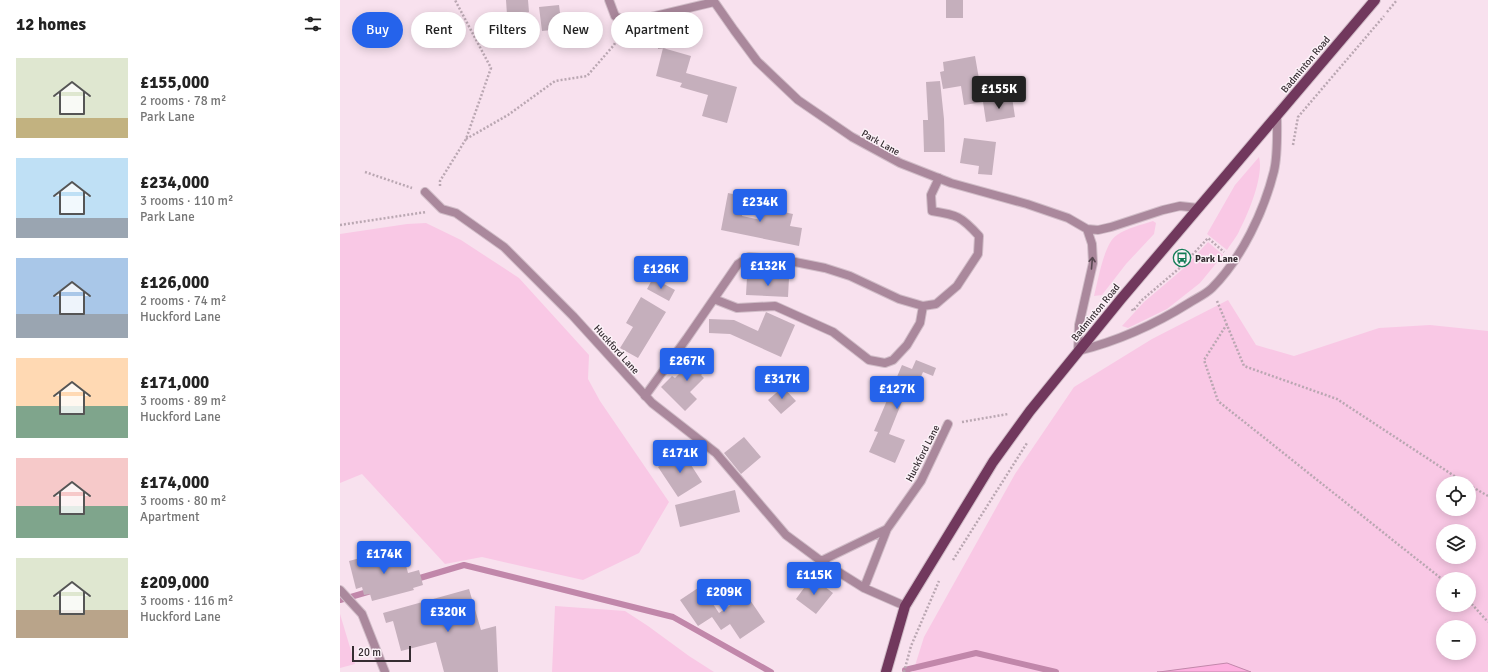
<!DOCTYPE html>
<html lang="en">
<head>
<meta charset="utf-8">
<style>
	:root { --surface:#fff; --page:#f2f2f2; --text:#222; --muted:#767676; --accent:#2563eb }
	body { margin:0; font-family:Signika,sans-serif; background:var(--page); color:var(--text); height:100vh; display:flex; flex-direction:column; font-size:15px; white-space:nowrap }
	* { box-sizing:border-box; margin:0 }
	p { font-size:13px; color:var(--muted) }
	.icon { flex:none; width:22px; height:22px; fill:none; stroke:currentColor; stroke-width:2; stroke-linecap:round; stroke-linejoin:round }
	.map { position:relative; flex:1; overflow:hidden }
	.sheet { display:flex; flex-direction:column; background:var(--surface); width:340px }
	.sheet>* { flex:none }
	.top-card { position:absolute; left:12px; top:12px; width:380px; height:36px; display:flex; gap:8px }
	.controls { position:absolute; left:1096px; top:476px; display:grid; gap:8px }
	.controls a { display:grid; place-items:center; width:40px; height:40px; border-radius:50%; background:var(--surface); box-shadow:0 2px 10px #0003; font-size:20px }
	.scale { position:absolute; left:12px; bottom:10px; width:59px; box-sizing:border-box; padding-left:4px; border:2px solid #352c31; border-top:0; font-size:11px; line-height:14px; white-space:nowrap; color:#352c31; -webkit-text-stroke:3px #fcf2f8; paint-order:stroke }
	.price { position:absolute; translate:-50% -34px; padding:0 9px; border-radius:4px; background:var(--accent); color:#fff; font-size:13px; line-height:26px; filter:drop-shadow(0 1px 2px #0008) }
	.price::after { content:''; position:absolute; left:50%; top:24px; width:12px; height:9px; margin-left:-6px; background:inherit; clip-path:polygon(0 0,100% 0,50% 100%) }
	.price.active { background:#222; color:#fff }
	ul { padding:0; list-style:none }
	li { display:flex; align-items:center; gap:12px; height:100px; padding:0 16px }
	li span { display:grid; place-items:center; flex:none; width:112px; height:80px; border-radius:0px; color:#555 }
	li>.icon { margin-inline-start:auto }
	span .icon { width:48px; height:48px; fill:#fffc; stroke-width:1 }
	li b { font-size:17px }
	h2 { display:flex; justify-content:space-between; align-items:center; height:48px; padding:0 16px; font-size:17px }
	.tag { padding:0 14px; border-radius:18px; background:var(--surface); box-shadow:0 2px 10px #0003; font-size:14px; line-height:36px }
	.tag.active { background:var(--accent); color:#fff }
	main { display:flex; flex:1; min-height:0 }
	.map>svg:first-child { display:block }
</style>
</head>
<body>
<main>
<section class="sheet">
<h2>12 homes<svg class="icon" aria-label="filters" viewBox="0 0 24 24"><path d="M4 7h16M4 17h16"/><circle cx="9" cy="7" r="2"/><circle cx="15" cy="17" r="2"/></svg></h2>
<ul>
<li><span style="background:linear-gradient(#dfe7d0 75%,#c2b280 0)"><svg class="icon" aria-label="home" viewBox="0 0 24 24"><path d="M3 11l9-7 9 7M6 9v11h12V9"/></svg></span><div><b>£155,000</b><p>2 rooms · 78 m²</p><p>Park Lane</p></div></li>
<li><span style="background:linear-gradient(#bfe0f5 75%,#9aa5b1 0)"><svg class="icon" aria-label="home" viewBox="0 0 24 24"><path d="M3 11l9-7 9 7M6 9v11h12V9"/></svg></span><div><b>£234,000</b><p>3 rooms · 110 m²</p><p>Park Lane</p></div></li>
<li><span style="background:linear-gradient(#a9c7e8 70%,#9aa5b1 0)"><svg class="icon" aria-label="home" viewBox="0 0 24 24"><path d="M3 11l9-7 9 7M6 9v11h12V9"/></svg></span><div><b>£126,000</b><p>2 rooms · 74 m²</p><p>Huckford Lane</p></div></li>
<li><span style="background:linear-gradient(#ffd9b3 60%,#7fa58c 0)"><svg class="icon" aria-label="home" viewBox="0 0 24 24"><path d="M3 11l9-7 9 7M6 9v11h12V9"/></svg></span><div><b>£171,000</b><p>3 rooms · 89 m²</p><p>Huckford Lane</p></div></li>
<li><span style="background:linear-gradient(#f6c9c9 60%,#7fa58c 0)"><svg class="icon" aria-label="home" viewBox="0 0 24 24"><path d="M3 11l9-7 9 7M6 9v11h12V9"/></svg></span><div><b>£174,000</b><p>3 rooms · 80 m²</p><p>Apartment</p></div></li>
<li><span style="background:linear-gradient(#dfe7d0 65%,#b9a48a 0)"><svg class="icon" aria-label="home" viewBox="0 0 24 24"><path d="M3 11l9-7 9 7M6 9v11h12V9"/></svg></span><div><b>£209,000</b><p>3 rooms · 116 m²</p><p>Huckford Lane</p></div></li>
</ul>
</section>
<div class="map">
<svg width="1148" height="672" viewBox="0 0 1148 672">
	<rect width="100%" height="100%" fill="#f8e1ee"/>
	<path fill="#f9c8e5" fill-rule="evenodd" d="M919 157C924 175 909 212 900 229 897 237 891 243 887 250L867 234 895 185Z
		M813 221 816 223 814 234 786 264 762 295 754 296C758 281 764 243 777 235 787 228 801 225 813 221Z
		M86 223 121 240 179 278 249 355 248 379 260 401 329 502 299 553 243 580 142 557 105 564 22 474 0 483V234L67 224Z
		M868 242 883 255 860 283 827 309 788 328 782 326 804 302 844 268Z
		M888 300 916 345 954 356 1039 328 1090 325 1148 331V672H573L584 637 675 474 734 387 812 339ZM1103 483H1129V509H1103ZM1103 531H1129V557H1103ZM1103 579H1129V605H1103ZM1103 627H1129V653H1103Z
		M215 606 285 611 308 626 349 656 374 672H212Z
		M0 614 15 664 0 668Z"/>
	<path fill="#fdaede" stroke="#c187aa" d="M887 663 911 672H817H819Z"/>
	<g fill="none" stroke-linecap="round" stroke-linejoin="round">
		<path stroke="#c187aa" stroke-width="6" d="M73 580 124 565 333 617 431 672
			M0 600 31 591
			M565 670 636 653 716 672"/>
	</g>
	<path fill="#c5afbc" d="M166 0H188L189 12 167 15Z
		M606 0H623V18H606Z
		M219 5 222 29 202 31 199 7Z
		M333 33 335 47 318 49 317 35Z
		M323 48 351 56 346 73 397 87 387 123 362 116 368 95 340 87 342 83 316 76Z
		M635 56 643 102 624 105 621 86 603 89 600 72 604 71 603 62Z
		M600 81 604 119 605 152H584L583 120H588L586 82Z
		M672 97 675 117 646 122 643 102Z
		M624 138 656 142 652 175 638 174 639 166 620 163Z
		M388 193 406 197 402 216 421 220 424 208 453 214 450 226 462 228 459 246 381 230Z
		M407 277 449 278 448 297 406 295Z
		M313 278 335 290 329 301 307 289Z
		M301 297 326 312 298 358 280 348 293 327 286 323Z
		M426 312 455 325 441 357 390 334 369 333V319L394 320 418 331Z
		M360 353 372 365 361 375 364 378 350 392 357 399 345 411 321 387 332 376 335 378Z
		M576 360 596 368 593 376 583 372 570 402 563 399 549 434 565 440 555 463 529 452 538 432 534 431 562 365 572 369Z
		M443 387 456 401 441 414 428 400Z
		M404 437 421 457 401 474 384 453Z
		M342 451 362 482 338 497 318 467Z
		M395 490 400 512 340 527 335 505Z
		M61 547 68 573 79 570 83 585 73 588 74 590 32 601 30 594 24 595 22 587 16 589 9 561Z
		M472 577 493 593 476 614 456 599Z
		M361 586 379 613 406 594 425 622 400 639 390 624 381 630 372 617 358 626 340 600Z
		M129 589 141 630 156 626 158 672H104L96 642 61 651 53 621 46 623 43 613Z"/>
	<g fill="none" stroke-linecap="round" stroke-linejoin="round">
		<defs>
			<path id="service" d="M269 0 275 16 286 22 294 21 374 2
				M374 299 397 308 435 306 493 332 529 360 545 363 553 360 567 345 580 323 583 306
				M738 351C778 341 814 325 849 303 857 298 866 294 872 288 902 258 924 211 934 171 938 154 937 134 937 116
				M305 396 347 338 398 264 409 257 445 260 485 268 510 276 559 299 583 306 596 304 617 286 638 254 639 236C621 216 617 215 592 211L591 195 599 178
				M0 590 22 614 45 672"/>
			<path id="minor" d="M373 0 394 30 417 61 458 100 512 137 560 163 611 183 687 204 728 218 747 229 758 230 771 227 823 210 840 206 858 208
				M85 192 102 209 116 213 164 247 233 316 312 403 376 453 446 535 481 561 524 588 565 606
				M738 351 739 325 753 263 752 244 747 229
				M481 561 547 529
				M524 588 547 529 581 481 608 424"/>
			<path id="primary" d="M546 672 565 606 653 462 690 411 781 299 1035 0"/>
		</defs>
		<use href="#service" stroke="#d1bdc8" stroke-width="10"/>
		<use href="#minor" stroke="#d1bdc8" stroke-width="10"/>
		<use href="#primary" stroke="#d1bdc8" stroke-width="12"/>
		<path stroke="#baa7b2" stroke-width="2.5" stroke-dasharray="2 2" stroke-linecap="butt" d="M1047 12 1057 0
			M126 139 168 115 215 81 247 76 274 45 280 33
			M953 145 958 117 1044 16
			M25 172 72 188
			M100 186V181L126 139 151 68 115 0
			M0 225 86 212
			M877 301 904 366 997 399 1125 483
			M792 309 793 311 802 300 842 266 868 238 884 252
			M887 324 864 360 878 401 1103 580
			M622 422 668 414
			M1129 485 1148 496
			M613 560 687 443
			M1129 601 1148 622
			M564 672 571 646 599 581"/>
		<use href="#service" stroke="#aa889c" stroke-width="8"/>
		<use href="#minor" stroke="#aa889c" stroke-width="8"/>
		<use href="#primary" stroke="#71385d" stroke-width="10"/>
	</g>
	<defs><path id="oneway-shaft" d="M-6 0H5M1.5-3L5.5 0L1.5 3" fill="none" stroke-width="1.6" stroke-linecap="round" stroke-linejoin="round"/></defs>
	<use stroke="#584851" href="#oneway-shaft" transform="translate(752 263) rotate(-85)"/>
	<defs>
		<symbol id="bus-ring" viewBox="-11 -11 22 22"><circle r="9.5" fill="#fcf2f8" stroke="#137c56" stroke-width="1.5"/><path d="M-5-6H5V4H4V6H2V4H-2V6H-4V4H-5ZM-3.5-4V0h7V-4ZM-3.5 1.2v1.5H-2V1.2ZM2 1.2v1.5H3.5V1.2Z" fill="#137c56"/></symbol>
	</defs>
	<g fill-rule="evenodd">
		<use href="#bus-ring" x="832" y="248" width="20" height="20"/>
	</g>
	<g text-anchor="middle" stroke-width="3" stroke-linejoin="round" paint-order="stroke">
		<g font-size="10" fill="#352c31" stroke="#fcf2f8">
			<text transform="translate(965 64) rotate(-50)" y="4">Badminton Road</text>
			<text transform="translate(541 142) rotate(29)" y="4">Park Lane</text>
			<text transform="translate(755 312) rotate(-51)" y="4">Badminton Road</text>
			<text transform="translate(277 349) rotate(48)" y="4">Huckford Lane</text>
			<text transform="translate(582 453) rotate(-63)" y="4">Huckford Lane</text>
		</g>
		<g font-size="10" font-weight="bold" fill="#352c31" stroke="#fcf2f8" text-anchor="start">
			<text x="855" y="262">Park Lane</text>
		</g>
	</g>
</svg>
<div class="controls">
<a><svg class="icon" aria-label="locate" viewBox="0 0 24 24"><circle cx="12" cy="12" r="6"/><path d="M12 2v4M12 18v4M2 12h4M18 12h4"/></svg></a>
<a><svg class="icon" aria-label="layers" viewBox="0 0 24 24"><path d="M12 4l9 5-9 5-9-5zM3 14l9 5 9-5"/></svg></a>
<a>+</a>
<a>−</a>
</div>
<div class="scale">20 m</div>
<b class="price active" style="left:659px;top:110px">£155K</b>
<b class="price" style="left:420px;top:223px">£234K</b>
<b class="price" style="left:428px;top:287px">£132K</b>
<b class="price" style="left:321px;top:290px">£126K</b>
<b class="price" style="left:347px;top:382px">£267K</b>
<b class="price" style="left:442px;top:400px">£317K</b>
<b class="price" style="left:557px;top:410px">£127K</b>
<b class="price" style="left:340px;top:474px">£171K</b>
<b class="price" style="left:44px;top:575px">£174K</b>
<b class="price" style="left:474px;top:596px">£115K</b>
<b class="price" style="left:384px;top:613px">£209K</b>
<b class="price" style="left:108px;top:633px">£320K</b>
<div class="top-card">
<a class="tag active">Buy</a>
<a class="tag">Rent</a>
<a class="tag">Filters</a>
<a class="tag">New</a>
<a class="tag">Apartment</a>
</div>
</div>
</main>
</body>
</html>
